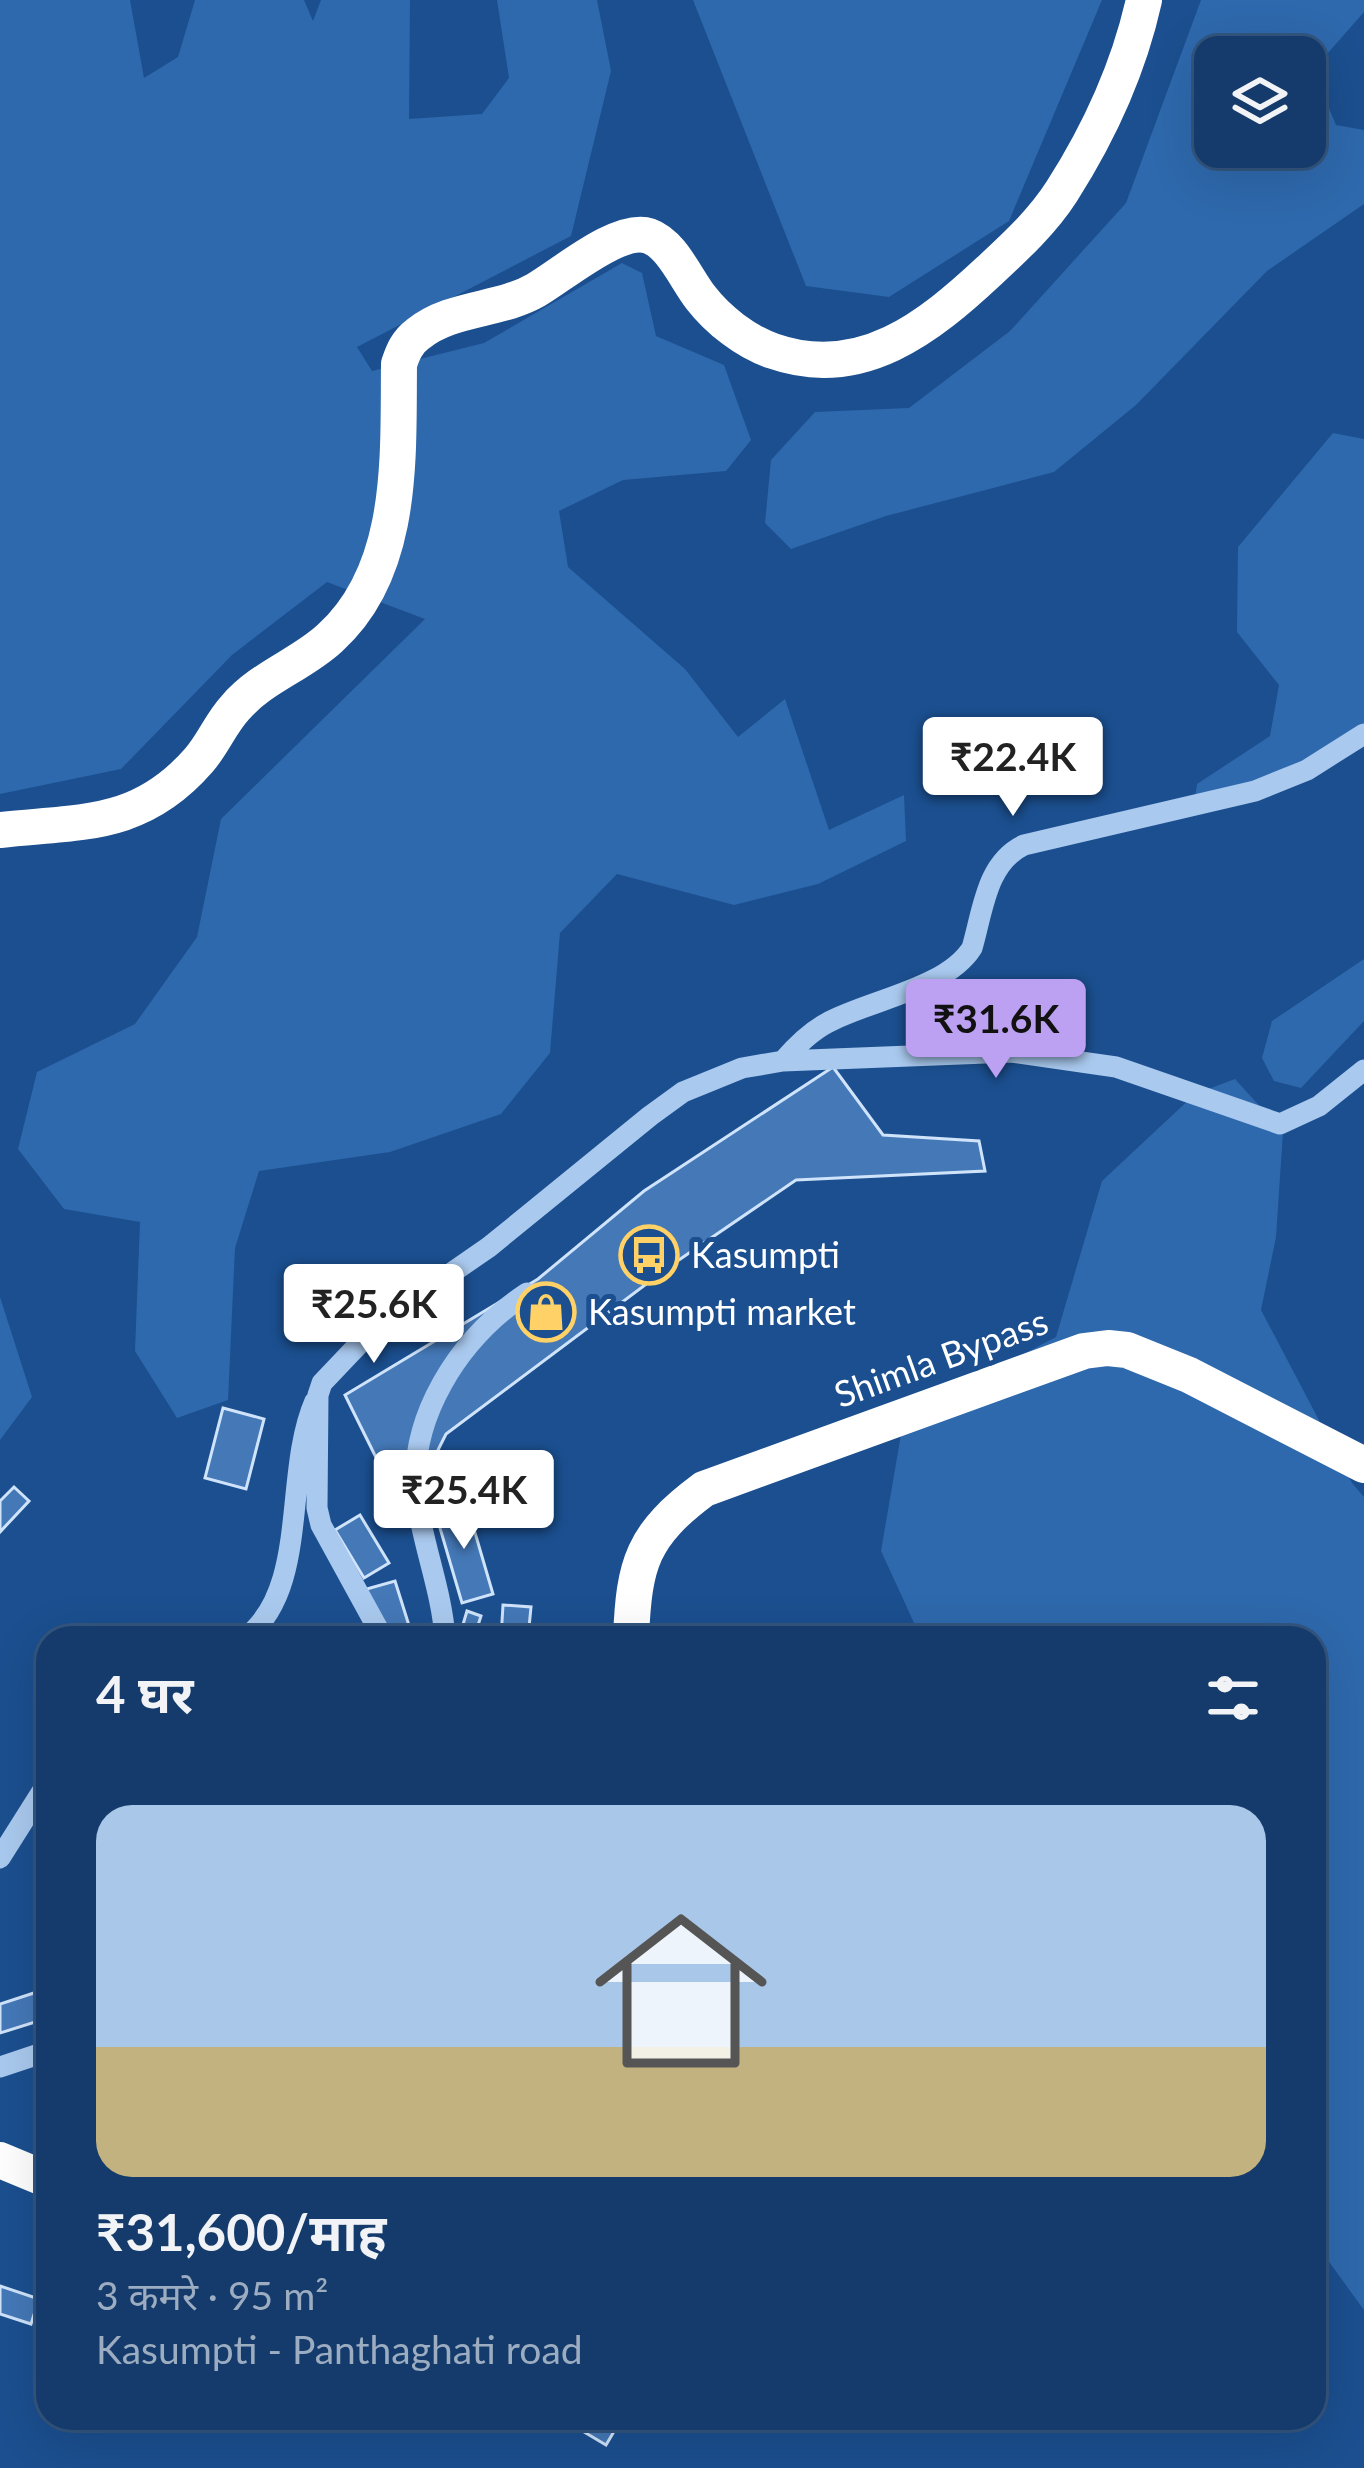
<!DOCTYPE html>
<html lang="hi">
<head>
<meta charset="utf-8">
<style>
	:root { --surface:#143b6b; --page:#1d4271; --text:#f1f3f6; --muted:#9dadc1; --line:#33557e; --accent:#bca0f2 }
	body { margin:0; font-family:Lato,"Noto Sans Devanagari",sans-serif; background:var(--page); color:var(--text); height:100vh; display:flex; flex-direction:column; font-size:45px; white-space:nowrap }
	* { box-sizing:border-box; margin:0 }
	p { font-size:39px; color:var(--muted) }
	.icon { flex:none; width:66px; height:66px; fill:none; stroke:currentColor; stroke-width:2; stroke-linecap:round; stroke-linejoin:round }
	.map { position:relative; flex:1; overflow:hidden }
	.drawer { position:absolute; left:36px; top:1626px; width:1290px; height:804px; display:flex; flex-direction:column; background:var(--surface); border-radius:36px; box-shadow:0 12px 48px #0002,0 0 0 3px var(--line) }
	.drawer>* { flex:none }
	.tools { position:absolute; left:1194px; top:36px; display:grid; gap:24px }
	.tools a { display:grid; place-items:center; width:132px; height:132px; border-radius:24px; background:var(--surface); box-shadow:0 12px 48px #0002,0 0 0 3px var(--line); font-size:60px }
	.price { position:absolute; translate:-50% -102px; padding:0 27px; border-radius:12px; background:#fff; color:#222; font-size:39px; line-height:78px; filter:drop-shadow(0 3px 6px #0008) }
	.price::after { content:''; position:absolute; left:50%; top:72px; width:36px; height:27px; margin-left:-18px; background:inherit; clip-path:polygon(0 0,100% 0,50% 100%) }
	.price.on { background:var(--accent); color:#111 }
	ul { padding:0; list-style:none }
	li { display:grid; align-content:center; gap:24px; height:636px; padding:0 60px }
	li+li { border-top:3px solid var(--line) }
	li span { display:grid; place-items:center; height:372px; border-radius:36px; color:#555 }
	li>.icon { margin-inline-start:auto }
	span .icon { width:216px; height:216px; fill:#fffc; stroke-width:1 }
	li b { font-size:51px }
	h2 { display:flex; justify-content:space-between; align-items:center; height:144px; padding:0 60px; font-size:51px }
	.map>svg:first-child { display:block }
</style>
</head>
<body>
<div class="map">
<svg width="1364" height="2468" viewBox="0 0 1364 2468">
	<rect width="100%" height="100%" fill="#1b4f8f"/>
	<path fill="#2e69ad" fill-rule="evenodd" d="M0 0H130L144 78 178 57 195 0H304L313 21 321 0H410L409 119 482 114 509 78 497 0H597L611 71 571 236 357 347 372 371 484 343 622 263 642 273 656 336 724 365 751 440 726 471 623 480 559 511 568 567 685 669 738 737 785 699 829 830 904 795 906 841 818 884 734 905 617 874 560 933 550 1053 501 1114 390 1152 259 1171 235 1248 228 1400 177 1418 135 1351 140 1222 64 1209 18 1149 37 1072 135 1024 197 937 221 819 425 619 327 582 232 655 121 769 0 794Z
		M693 0H1102L1009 221 889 297 806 286Z
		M1201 0H1364V12L1313 70 1336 125 1364 130V204L1267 271 1136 405 1054 472 886 516 791 549 765 523 771 460 815 412 909 408 1010 331 1126 203ZM1215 57H1305V147H1215Z
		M1333 433 1364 439V733L1223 798 1194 804 1197 784 1270 736 1279 685 1237 632 1238 547Z
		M1364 959V1021L1301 1088 1274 1081 1262 1058 1272 1021Z
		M1235 1079 1283 1132 1276 1237 1261 1310 1352 1483 1364 1497V2310L1314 2241V1638H921L881 1551 904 1417 1056 1337 1102 1181 1195 1094Z
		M0 1297 32 1397 0 1440Z"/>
	<path fill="#4478b7" stroke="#cfe3fa" stroke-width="3" d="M833 1067 883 1135 979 1141 985 1171 796 1180 673 1264 446 1434 405 1516 345 1395 538 1279 644 1191Z
		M223 1408 264 1419 246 1489 205 1478Z
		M14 1487 29 1501 0 1532V1501Z
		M466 1502 493 1594 462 1603 435 1511Z
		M360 1515 389 1563 364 1578 335 1530Z
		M395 1581 412 1635 378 1638 363 1590Z
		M503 1605 531 1607 528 1638H501Z
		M467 1611 481 1616 474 1638H459Z
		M40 1991 48 2018 0 2033V2004Z
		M0 2286 39 2299 31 2324 0 2314Z
		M572 2418H622L606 2445 569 2423Z"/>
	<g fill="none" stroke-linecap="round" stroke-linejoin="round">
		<path stroke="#a9c9ee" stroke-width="21" d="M783 1061C796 1046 810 1032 827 1023 869 1000 946 989 972 948 983 911 986 863 1024 845L1255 791 1307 770 1364 734
			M245 1638C310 1589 283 1474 315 1401
			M383 1638 321 1525 317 1508 318 1395 322 1383 379 1323 489 1247 650 1116 683 1092 742 1068 783 1061 1011 1052 1116 1067 1280 1124 1319 1106 1364 1070
			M445 1638C442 1593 424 1548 417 1502 406 1419 459 1338 527 1293
			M0 1858 48 1782
			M0 2067 48 2051"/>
		<path stroke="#fff" stroke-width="36" d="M0 830C82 821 140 828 199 760 213 744 221 723 235 708 261 677 301 665 330 638 405 570 398 457 399 364 403 352 407 342 418 334 451 307 500 311 536 290 562 275 619 226 649 236 672 244 686 279 701 298 718 320 746 342 773 351 861 382 929 327 989 271 1015 247 1043 221 1062 191 1099 133 1129 67 1144 0
			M631 1638C634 1563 642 1535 704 1489L1084 1351 1108 1348 1127 1350 1189 1375 1364 1465
			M0 2160 48 2180"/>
	</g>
	<defs>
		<symbol id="bus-ring" viewBox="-11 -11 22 22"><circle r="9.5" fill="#1b4f8f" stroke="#ffd166" stroke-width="1.5"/><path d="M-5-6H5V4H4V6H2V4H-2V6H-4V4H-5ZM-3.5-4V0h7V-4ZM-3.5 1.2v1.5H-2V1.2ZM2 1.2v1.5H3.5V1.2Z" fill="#ffd166"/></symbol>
		<symbol id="shop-ring" viewBox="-11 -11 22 22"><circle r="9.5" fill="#1b4f8f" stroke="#ffd166" stroke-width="1.5"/><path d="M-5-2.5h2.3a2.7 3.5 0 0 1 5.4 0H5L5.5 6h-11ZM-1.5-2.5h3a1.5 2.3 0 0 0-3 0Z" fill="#ffd166"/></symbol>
	</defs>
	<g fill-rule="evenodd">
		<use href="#bus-ring" x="616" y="1222" width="66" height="66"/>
		<use href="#shop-ring" x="513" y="1279" width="66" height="66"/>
	</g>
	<g text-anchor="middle" stroke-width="10" stroke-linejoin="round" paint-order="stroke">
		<g font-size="36" fill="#fff" stroke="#1b4f8f" text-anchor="start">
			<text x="691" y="1268">Kasumpti</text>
			<text x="588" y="1325">Kasumpti market</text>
		</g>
		<g font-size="36" fill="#fff" stroke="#1b4f8f">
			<text transform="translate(941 1358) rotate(-20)" y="13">Shimla Bypass</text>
		</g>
	</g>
</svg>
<div class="tools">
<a><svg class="icon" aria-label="layers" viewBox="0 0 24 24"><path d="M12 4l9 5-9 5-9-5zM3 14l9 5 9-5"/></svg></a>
</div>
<b class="price" style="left:1013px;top:819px">₹22.4K</b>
<b class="price on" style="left:996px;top:1081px">₹31.6K</b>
<b class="price" style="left:374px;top:1366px">₹25.6K</b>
<b class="price" style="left:464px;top:1552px">₹25.4K</b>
<section class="drawer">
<h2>4 घर<svg class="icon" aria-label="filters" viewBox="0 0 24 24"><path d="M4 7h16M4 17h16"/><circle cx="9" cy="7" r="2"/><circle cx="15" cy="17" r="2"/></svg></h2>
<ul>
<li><span style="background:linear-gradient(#a9c7e8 65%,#c2b280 0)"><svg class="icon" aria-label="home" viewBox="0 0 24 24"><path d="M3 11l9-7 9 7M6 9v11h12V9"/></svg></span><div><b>₹31,600/माह</b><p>3 कमरे · 95 m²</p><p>Kasumpti - Panthaghati road</p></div></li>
</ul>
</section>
</div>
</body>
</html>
